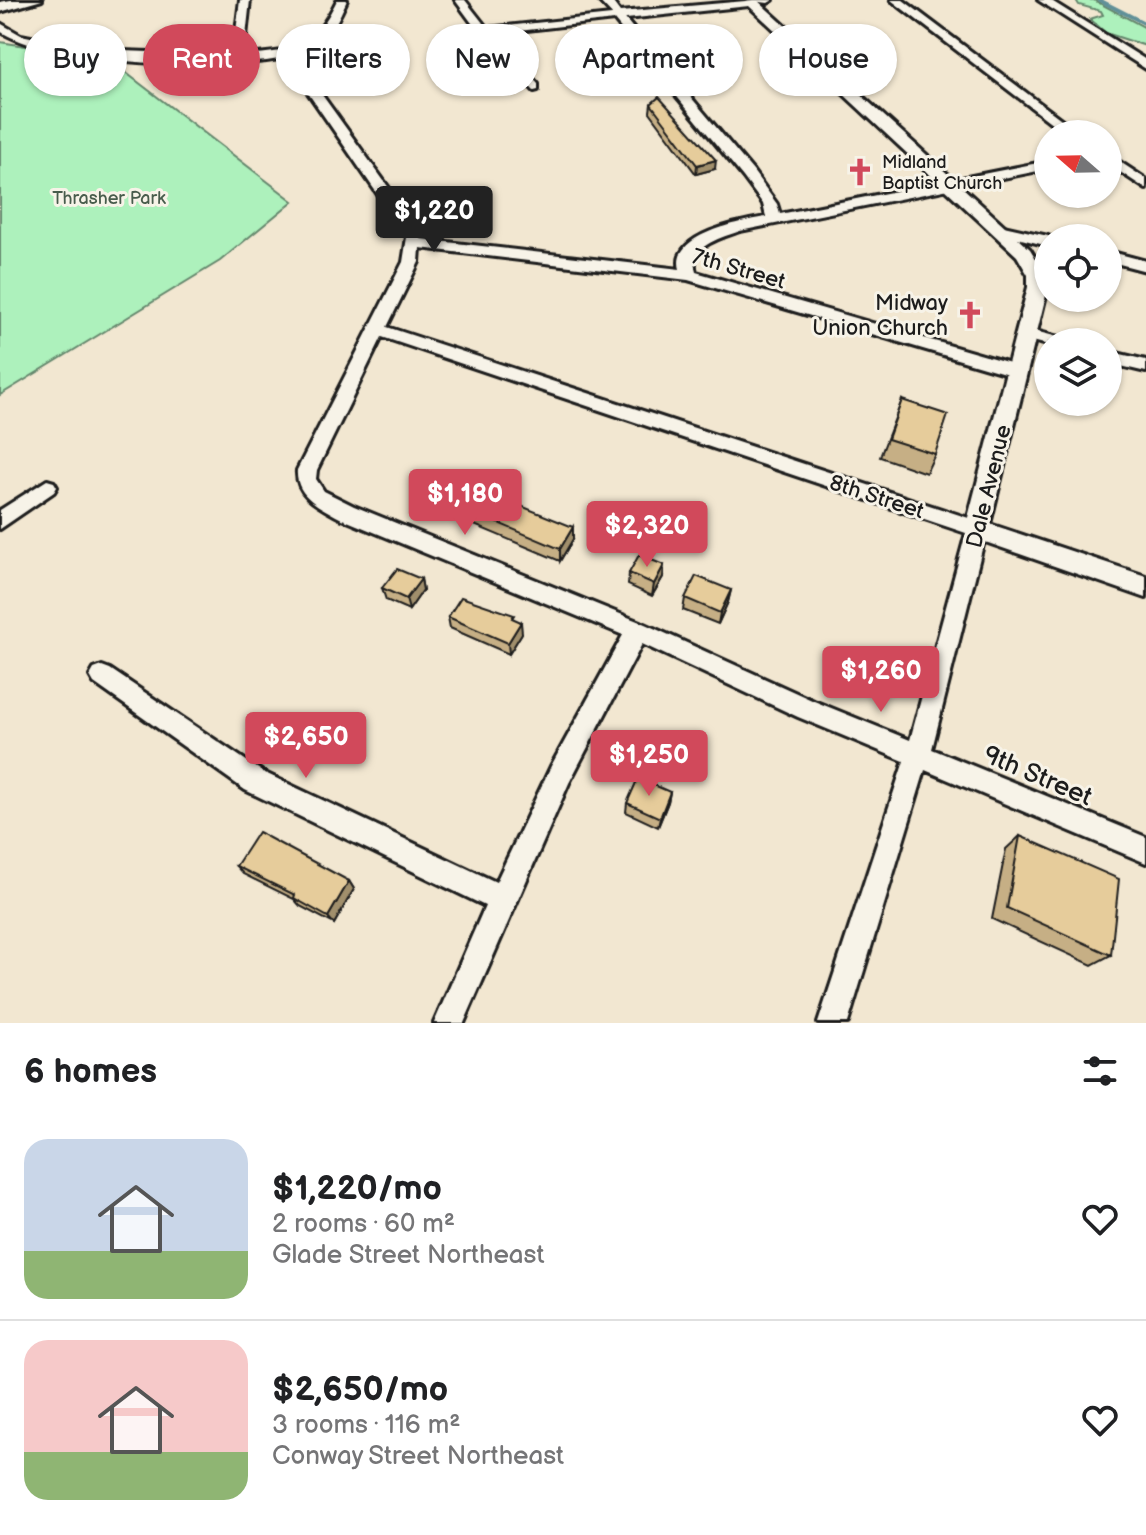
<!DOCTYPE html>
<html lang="en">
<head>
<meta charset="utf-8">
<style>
	:root { --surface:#fff; --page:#f6f6f6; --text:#202124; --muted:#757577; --line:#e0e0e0; --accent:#d1495b }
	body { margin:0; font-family:"Balsamiq Sans",sans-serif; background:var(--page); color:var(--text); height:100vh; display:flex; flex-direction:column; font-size:30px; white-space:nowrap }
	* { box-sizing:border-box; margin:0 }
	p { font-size:26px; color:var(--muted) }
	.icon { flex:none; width:44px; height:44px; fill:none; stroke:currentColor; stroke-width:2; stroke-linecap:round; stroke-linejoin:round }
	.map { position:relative; height:1023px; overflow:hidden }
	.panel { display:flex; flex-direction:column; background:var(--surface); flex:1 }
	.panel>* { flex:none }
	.top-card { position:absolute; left:24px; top:24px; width:1098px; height:72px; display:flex; gap:16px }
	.needle { width:52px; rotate:290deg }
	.buttons { position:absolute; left:1034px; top:120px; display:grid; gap:16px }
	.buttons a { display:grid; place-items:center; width:88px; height:88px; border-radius:50%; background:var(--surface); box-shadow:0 2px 6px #0004; font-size:40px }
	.price { position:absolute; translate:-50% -68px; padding:0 18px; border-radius:8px; background:var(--accent); color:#fff; font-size:26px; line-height:52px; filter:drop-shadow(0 2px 4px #0008) }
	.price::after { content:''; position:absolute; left:50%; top:48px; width:24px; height:18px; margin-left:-12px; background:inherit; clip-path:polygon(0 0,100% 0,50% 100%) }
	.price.active { background:#222; color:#fff }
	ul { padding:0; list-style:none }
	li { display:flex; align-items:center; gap:24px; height:200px; padding:0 24px }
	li+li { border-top:2px solid var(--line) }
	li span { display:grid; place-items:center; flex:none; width:224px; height:160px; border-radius:24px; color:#555 }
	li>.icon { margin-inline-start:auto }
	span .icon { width:96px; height:96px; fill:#fffc; stroke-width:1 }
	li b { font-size:34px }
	h2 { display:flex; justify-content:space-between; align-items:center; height:96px; padding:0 24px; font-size:34px }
	.tag { padding:0 28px; border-radius:36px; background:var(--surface); box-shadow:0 2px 6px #0004; font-size:28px; line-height:72px }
	.tag.active { background:var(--accent); color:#fff }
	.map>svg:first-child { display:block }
</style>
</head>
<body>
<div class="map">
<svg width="1146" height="1023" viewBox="0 0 1146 1023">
	<rect width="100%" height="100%" fill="#f2e7d1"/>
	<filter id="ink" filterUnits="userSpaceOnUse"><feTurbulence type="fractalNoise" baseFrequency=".0125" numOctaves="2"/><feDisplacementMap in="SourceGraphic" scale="16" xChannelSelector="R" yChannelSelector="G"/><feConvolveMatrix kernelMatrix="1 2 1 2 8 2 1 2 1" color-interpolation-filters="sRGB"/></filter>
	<g filter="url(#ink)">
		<path fill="#adf1bc" stroke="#64866c" stroke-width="2" d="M1076 0H1094L1146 28V46L1106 33 1090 19 1103 15 1101 11 1079 5Z
			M0 42 108 59 293 201 220 261 0 395Z"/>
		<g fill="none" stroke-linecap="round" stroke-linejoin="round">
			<path stroke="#609098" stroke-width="4" d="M1099 0 1146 24"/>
			<defs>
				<path id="minor" d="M240 0H250L244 55C296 51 313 49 337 0H347C336 25 324 50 294 56L410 217 421 239 680 269C670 234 742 221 766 217L763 204 743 177 614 20 493 34 538 84V90L534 91 480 34 455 0H465L487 28 621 14 753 171 777 204 780 214 1048 161V169L740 231C720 238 688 246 696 272L1024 367 1027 371 1018 377 688 280 420 248 419 262 387 327 984 523 987 529 932 749 1146 837V863L925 770 848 1023H818L904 761 798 717 642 644 569 783 464 1023H434L485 906 245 790 94 683 90 676 94 669 102 666 110 669 263 772 496 882 551 766 623 635 340 518C320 507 295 496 297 470L403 262 407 237 284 58C224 71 51 65 0 31V23L21 35 94 50 233 55ZM382 337 966 533 910 740 814 701 645 624 354 506 324 491 316 479 317 470Z
					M746 0H773L768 3Z
					M891 0H903L1081 134H1066Z
					M1038 0H1050L1146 60V69Z
					M1108 154 1146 179V189L1108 164Z
					M999 225 1048 236 1053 238H1048V246L994 232V226Z
					M1108 251 1146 261V271L1108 261Z
					M1027 329 1062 338 1064 342H1048V345L1021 338 1019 334Z
					M1108 351 1146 360V372L1108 363Z
					M47 480 54 482 57 487 54 492 0 529V510Z"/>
				<path id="tertiary" d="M598 0H611L620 12 757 0 1030 249 1046 275 1048 287 990 524 1146 576V598L968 536 965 529 1028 287V275L1017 256 749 6 617 20Z"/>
				<path id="primary" d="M11 0H42L0 12V2Z"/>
			</defs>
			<use href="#minor" stroke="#1c1c1c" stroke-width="6"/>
			<use href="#tertiary" stroke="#1c1c1c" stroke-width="6"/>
			<use href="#primary" stroke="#1c1c1c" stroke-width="6"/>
			<use href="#minor" fill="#f7f3e8" fill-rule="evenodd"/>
			<use href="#tertiary" fill="#f7f3e8" fill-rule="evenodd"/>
			<use href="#primary" fill="#f7f3e8" fill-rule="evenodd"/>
		</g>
		<path fill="#c6af85" stroke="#1c1c1c" stroke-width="2" d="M651 104 715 169 696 174 650 112Z
			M902 400 935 454 926 473 880 457Z
			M439 498 573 539 560 561 441 511Z
			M629 573 663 577 652 596 628 585Z
			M421 579 423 590 409 610 386 600 382 588Z
			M731 590 728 602 718 624 683 610 685 598Z
			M448 617 514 619 522 633 509 654 450 628Z
			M670 792 668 802 658 827 626 812 627 803Z
			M1020 836 1111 955 1092 965 992 919 1006 849Z
			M236 866 349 881 354 889 334 924 300 906 294 899 243 874Z"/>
		<path fill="#a18f6c" stroke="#1c1c1c" stroke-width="2" d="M716 160 715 169 696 174 697 165Z
			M573 527V539L560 561V549Z
			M664 565 663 577 652 596 654 584Z
			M421 579 423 590 409 610 406 599Z
			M731 590 728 602 718 624 720 613Z
			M521 622 522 633 509 654 508 643Z
			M670 792 668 802 658 827 660 818Z
			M349 881 354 889 334 924 328 917Z"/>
		<path fill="#e6cc9b" stroke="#1c1c1c" stroke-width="2" d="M659 97 716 160 697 165 651 104Z
			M902 400 948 415 935 454 888 439Z
			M454 479 573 527 560 549 439 498Z
			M639 555 664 565 654 584 629 573Z
			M397 569 421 579 406 599 382 588Z
			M696 576 731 590 720 613 685 598Z
			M461 597 514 615 512 618 521 622 508 643 448 617Z
			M638 778 670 792 660 818 627 803Z
			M258 832 349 881 328 917 294 898 295 895 236 866Z
			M1020 836 1119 879 1111 955 1007 908Z"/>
	</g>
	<defs>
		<symbol id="church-bare" viewBox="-9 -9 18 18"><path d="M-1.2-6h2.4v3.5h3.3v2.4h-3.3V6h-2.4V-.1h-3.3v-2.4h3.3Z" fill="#d1495b" stroke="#f7f3e8" stroke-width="2.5" paint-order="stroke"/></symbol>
	</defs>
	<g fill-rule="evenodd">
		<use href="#church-bare" x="840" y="152" width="40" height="40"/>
		<use href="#church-bare" x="950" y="295" width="40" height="40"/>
	</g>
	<g text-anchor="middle" stroke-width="6" stroke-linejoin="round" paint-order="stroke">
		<g font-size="18" fill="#1c1c1c" stroke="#f7f3e8" text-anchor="start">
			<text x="882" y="168">Midland<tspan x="882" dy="21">Baptist Church</tspan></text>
		</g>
		<g font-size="18" fill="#485c4c" stroke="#f7f3e8">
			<text x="109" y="204">Thrasher Park</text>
		</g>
		<g font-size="22" fill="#1c1c1c" stroke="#f7f3e8">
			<text transform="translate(739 268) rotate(16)" y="8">7th Street</text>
			<text transform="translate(988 486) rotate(-76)" y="8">Dale Avenue</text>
			<text transform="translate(877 496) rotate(18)" y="8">8th Street</text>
		</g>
		<g font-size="22" fill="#1c1c1c" stroke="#f7f3e8" text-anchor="end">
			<text x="948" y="310">Midway<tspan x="948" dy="25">Union Church</tspan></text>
		</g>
		<g font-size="26" fill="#1c1c1c" stroke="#f7f3e8">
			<text transform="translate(1038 775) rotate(23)" y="9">9th Street</text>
		</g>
	</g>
</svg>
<div class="buttons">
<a><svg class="needle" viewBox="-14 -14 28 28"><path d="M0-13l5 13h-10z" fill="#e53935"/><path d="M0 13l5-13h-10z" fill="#757577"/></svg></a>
<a><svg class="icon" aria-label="locate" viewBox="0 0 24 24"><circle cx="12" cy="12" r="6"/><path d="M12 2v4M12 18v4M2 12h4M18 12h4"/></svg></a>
<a><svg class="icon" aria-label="layers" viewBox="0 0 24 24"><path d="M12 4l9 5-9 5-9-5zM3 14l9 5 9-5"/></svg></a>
</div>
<b class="price active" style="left:434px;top:254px">$1,220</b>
<b class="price" style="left:465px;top:537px">$1,180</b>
<b class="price" style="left:647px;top:569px">$2,320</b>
<b class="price" style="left:881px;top:714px">$1,260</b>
<b class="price" style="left:306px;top:780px">$2,650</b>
<b class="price" style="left:649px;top:798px">$1,250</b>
<div class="top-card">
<a class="tag">Buy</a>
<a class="tag active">Rent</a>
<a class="tag">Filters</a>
<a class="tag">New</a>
<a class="tag">Apartment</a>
<a class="tag">House</a>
</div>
</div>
<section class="panel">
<h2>6 homes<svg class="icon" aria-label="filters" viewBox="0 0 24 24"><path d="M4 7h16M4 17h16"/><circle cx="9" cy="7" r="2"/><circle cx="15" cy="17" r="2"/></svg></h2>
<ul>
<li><span style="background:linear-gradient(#c9d6e8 70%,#8fb573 0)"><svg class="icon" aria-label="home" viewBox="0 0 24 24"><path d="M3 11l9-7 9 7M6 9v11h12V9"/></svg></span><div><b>$1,220/mo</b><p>2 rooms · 60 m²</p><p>Glade Street Northeast</p></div><svg class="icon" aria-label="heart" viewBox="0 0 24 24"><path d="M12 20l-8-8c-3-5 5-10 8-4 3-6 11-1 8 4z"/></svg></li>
<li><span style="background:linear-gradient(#f6c9c9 70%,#8fb573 0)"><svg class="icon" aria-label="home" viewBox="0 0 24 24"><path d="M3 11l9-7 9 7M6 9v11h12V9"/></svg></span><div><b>$2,650/mo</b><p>3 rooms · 116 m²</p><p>Conway Street Northeast</p></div><svg class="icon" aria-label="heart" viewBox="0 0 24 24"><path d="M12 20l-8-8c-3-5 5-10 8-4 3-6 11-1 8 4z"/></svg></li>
</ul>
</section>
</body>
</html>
